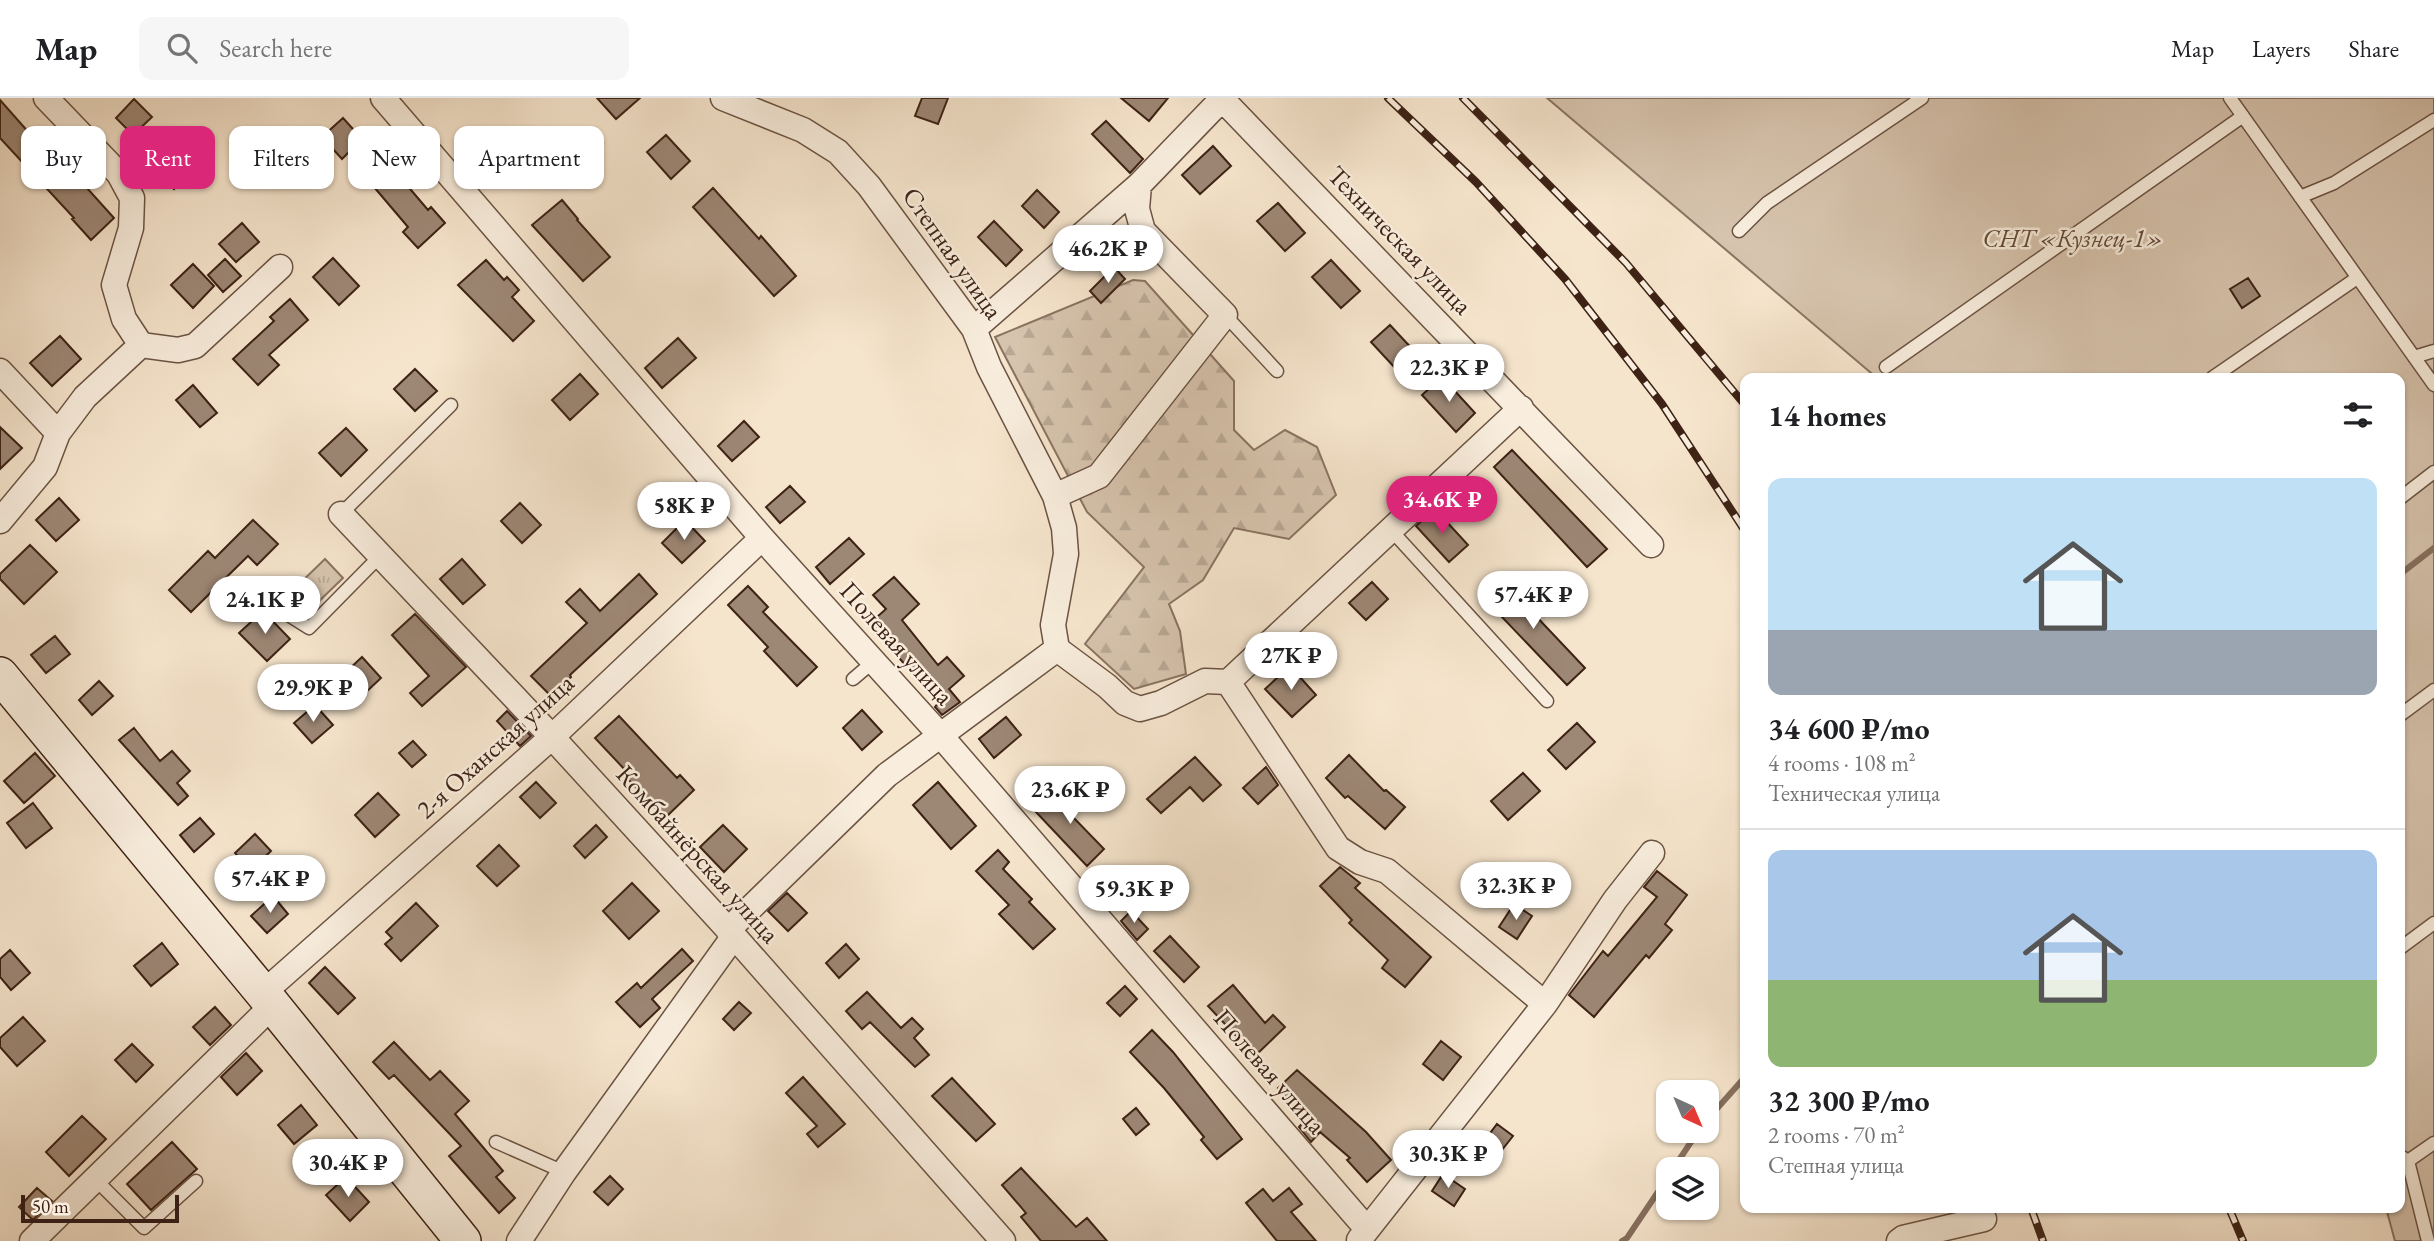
<!DOCTYPE html>
<html lang="en">
<head>
<meta charset="utf-8">
<style>
	:root { --surface:#fff; --page:#f6f6f6; --text:#202124; --muted:#757577; --line:#e0e0e0; --accent:#db2777 }
	body { margin:0; font-family:"EB Garamond",serif; background:var(--page); color:var(--text); height:100vh; display:flex; flex-direction:column; font-size:26px; white-space:nowrap }
	* { box-sizing:border-box; margin:0 }
	p { font-size:23px; color:var(--muted) }
	.icon { flex:none; width:38px; height:38px; fill:none; stroke:currentColor; stroke-width:2; stroke-linecap:round; stroke-linejoin:round }
	.map { position:relative; flex:1; overflow:hidden }
	.sheet { position:absolute; left:1740px; top:275px; width:665px; height:840px; display:flex; flex-direction:column; background:var(--surface); border-radius:14px; box-shadow:0 2px 5px #0004 }
	.sheet>* { flex:none }
	.top-card { position:absolute; left:21px; top:28px; width:665px; height:63px; display:flex; gap:14px }
	.needle { width:46px; rotate:136deg }
	.buttons { position:absolute; left:1656px; top:982px; display:grid; gap:14px }
	.buttons a { display:grid; place-items:center; width:63px; height:63px; border-radius:14px; background:var(--surface); box-shadow:0 2px 5px #0004; font-size:35px }
	.scale { position:absolute; left:21px; bottom:18px; width:158px; box-sizing:border-box; padding-left:7px; border:4px solid #3d2215; border-top:0; font-size:19px; line-height:24px; white-space:nowrap; color:#3d2215; -webkit-text-stroke:5px #f9eede; paint-order:stroke }
	.price { position:absolute; translate:-50% -60px; padding:0 16px; border-radius:24px; background:#fff; color:#222; font-size:23px; line-height:46px; filter:drop-shadow(0 2px 4px #0008) }
	.price::after { content:''; position:absolute; left:50%; top:42px; width:21px; height:16px; margin-left:-10px; background:inherit; clip-path:polygon(0 0,100% 0,50% 100%) }
	.price.on { background:var(--accent); color:#fff }
	ul { padding:0; list-style:none }
	li { display:grid; align-content:center; gap:14px; height:371px; padding:0 28px }
	li+li { border-top:2px solid var(--line) }
	li span { display:grid; place-items:center; height:217px; border-radius:14px; color:#555 }
	li>.icon { margin-inline-start:auto }
	span .icon { width:126px; height:126px; fill:#fffc; stroke-width:1 }
	li b { font-size:30px }
	h2 { display:flex; justify-content:space-between; align-items:center; height:84px; padding:0 28px; font-size:30px }
	.chip { padding:0 24px; border-radius:14px; background:var(--surface); box-shadow:0 2px 5px #0004; font-size:24px; line-height:63px }
	.chip.on { background:var(--accent); color:#fff }
	header { display:flex; align-items:center; gap:42px; box-sizing:border-box; height:98px; padding:0 35px; background:var(--surface); border-bottom:2px solid var(--line) }
	header strong { font-size:33px }
	nav { display:flex; gap:38px; margin-inline-start:auto; font-size:24px }
	.search { width:490px; height:63px; background:var(--page); display:flex; align-items:center; gap:18px; box-sizing:border-box; padding:0 24px; border-radius:14px; color:var(--muted); font-size:26px }
	.map>svg:first-child { display:block }
</style>
</head>
<body>
<header>
<strong>Map</strong>
<div class="search"><svg class="icon" aria-label="search" viewBox="0 0 24 24"><circle cx="10" cy="10" r="6"/><path d="M15 15l6 6"/></svg>Search here</div>
<nav><a>Map</a><a>Layers</a><a>Share</a></nav>
</header>
<div class="map">
<svg width="2434" height="1143" viewBox="0 0 2434 1143">
	<defs>
		<pattern id="forest-firs" width="22" height="20" patternUnits="userSpaceOnUse" patternTransform="scale(1.75)"><rect width="22" height="20" fill="#d7c4ae"/><path d="M5 1l3.5 6h-7zM16 11l3.5 6h-7z" fill="#b9a895"/></pattern>
		<pattern id="park-tufts" width="24" height="20" patternUnits="userSpaceOnUse" patternTransform="scale(1.75)"><rect width="24" height="20" fill="#d7c4ae"/><path d="M3 7l-1-3M5 7V3M7 7l1-3M15 17l-1-3M17 17v-4M19 17l1-3" fill="none" stroke="#b9a895"/></pattern>
	</defs>
	<rect width="100%" height="100%" fill="#f6e5cd"/>
	<filter id="stains"><feTurbulence type="fractalNoise" baseFrequency=".00286" numOctaves="4"/><feColorMatrix values="0 0 0 0 .2 0 0 0 0 .09 0 0 0 0 .02 0 0 0 .5 -.17"/></filter>
	<radialGradient id="worn" r=".72"><stop offset=".6" stop-color="#630" stop-opacity="0"/><stop offset="1" stop-color="#630" stop-opacity=".3"/></radialGradient>
	<path fill="url(#forest-firs)" stroke="#8a7362" stroke-width="2" d="M1133 182 1145 183 1234 283V332L1254 352 1285 332 1317 349 1336 397 1289 441 1234 430 1203 482 1169 506 1180 533 1186 576 1134 591 1085 546 1144 469 1087 414 995 239Z"/>
	<path fill="url(#park-tufts)" stroke="#8a7362" stroke-width="2" d="M325 461 343 480 313 509 295 490Z"/>
	<path fill="#d7c4ae" stroke="#8a7362" stroke-width="2" d="M1547 0H2434V1143H2395L2386 1110H2399V280H1877Z"/>
	<g fill="none" stroke-linecap="round" stroke-linejoin="round">
		<path stroke="#866f5e" stroke-width="6" d="M2399 477 2434 450
			M1706 1023 1745 979
			M1673 1071 1699 1032
			M1622 1143 1627 1140 1668 1079"/>
	</g>
	<path fill="#9d8775" stroke="#3d2215" stroke-width="2" d="M597 0H640L616 21Z
		M922 0H948L938 26 915 18Z
		M1121 0H1168L1149 23Z
		M134 1 152 19 133 37 116 20Z
		M0 2 46 54 51 50 114 120 91 142 72 121 74 120 0 40Z
		M343 20 362 41 342 61 322 39Z
		M1106 23 1143 61 1130 75 1092 36Z
		M487 34 508 56 489 74 468 52Z
		M666 37 690 63 671 81 647 54Z
		M1213 48 1231 68 1200 96 1182 77Z
		M180 51 198 68 174 91 157 74Z
		M394 72 428 112 431 109 445 125 418 150 403 134 408 129 374 89Z
		M713 90 759 141 761 138 796 178 774 198 693 109Z
		M1037 92 1059 114 1044 130 1022 108Z
		M562 102 578 121 577 122 610 159 583 183 532 127Z
		M1278 105 1305 135 1285 153 1257 123Z
		M994 123 1022 152 1006 168 978 139Z
		M242 125 259 144 236 164 219 146Z
		M333 160 359 188 339 207 313 179Z
		M225 161 241 178 223 194 208 177Z
		M486 162 504 182 507 179 519 192 512 199 534 223 513 243 458 187Z
		M1331 162 1360 193 1341 210 1312 179Z
		M193 166 214 188 193 210 171 187Z
		M1114 169 1125 181 1101 205 1090 193Z
		M2248 180 2260 198 2242 210 2230 191Z
		M290 201 308 222 269 257 279 267 258 287 233 261 274 223 270 219Z
		M1390 227 1416 255 1397 272 1371 244Z
		M60 238 81 261 52 288 30 265Z
		M678 240 696 260 662 290 645 270Z
		M415 271 437 293 415 313 394 291Z
		M580 276 598 296 570 322 552 302Z
		M1442 279 1475 315 1456 334 1422 297Z
		M193 287 217 315 200 329 176 302Z
		M744 323 759 339 732 363 718 348Z
		M0 329 22 350 0 371Z
		M346 330 367 352 341 378 319 355Z
		M1512 352 1607 451 1587 469 1494 369Z
		M790 388 805 404 780 425 766 409Z
		M59 400 79 422 56 443 36 422Z
		M520 405 541 427 522 445 501 423Z
		M1435 411 1468 447 1449 464 1416 428Z
		M253 422 278 446 257 467 248 458 191 514 169 492 208 453 215 460Z
		M685 422 705 443 682 465 662 445Z
		M849 440 864 456 830 486 816 469Z
		M30 447 57 474 24 506 0 481V476Z
		M462 461 485 487 463 506 440 481Z
		M639 476 657 496 570 577 571 579 551 598 531 578 587 525 566 504 580 491 600 513Z
		M894 479 919 506 902 522 938 567 947 559 964 578 949 591 960 604 942 617 935 609 938 605 882 540 881 541 868 527 886 511 873 497Z
		M1499 479 1585 570 1567 587 1480 496Z
		M1372 484 1388 501 1366 522 1349 505Z
		M748 488 768 509 763 514 817 569 797 588 764 553 768 549 728 507Z
		M263 513 290 541 267 563 239 535Z
		M415 516 466 569 422 608 410 595 429 578 392 537Z
		M55 538 70 556 46 575 31 557Z
		M362 559 381 580 365 595 346 574Z
		M1290 568 1316 597 1292 619 1265 591Z
		M99 583 113 598 92 617 79 602Z
		M315 607 333 627 312 645 294 625Z
		M862 612 882 634 862 652 843 630Z
		M507 613 531 638 520 648 497 623Z
		M619 618 677 680 680 677 694 692 665 720 624 677 627 674 595 640Z
		M1006 619 1021 637 994 660 979 641Z
		M1577 625 1595 644 1566 671 1548 652Z
		M134 630 160 663 172 653 190 673 177 685 188 698 178 707 119 642Z
		M413 643 426 657 412 669 399 655Z
		M35 655 55 678 24 705 4 683Z
		M1349 657 1384 693 1386 692 1405 709 1385 731 1348 698 1345 700 1326 680Z
		M1195 659 1221 687 1203 703 1190 689 1161 715 1147 701Z
		M1266 669 1278 687 1258 706 1243 690Z
		M1523 675 1540 693 1508 722 1491 703Z
		M536 684 556 705 540 720 520 699Z
		M938 684 976 728 951 751 913 707Z
		M1064 688 1080 704 1069 715 1104 751 1087 768 1036 714Z
		M378 695 399 717 375 739 355 717Z
		M33 705 52 730 26 750 7 725Z
		M200 720 214 736 194 754 180 737Z
		M596 727 607 739 585 760 574 748Z
		M723 727 747 751 724 774 700 749Z
		M255 736 271 753 251 772 235 755Z
		M499 747 519 768 497 788 477 768Z
		M998 752 1009 764 1003 771 1032 801 1029 804 1055 831 1033 851 999 816 1009 807 976 773Z
		M1340 769 1360 785 1355 790 1431 859 1405 889 1382 870 1388 862 1349 825 1352 822 1320 788Z
		M1657 773 1687 797 1665 826 1672 832 1649 860 1646 857 1594 919 1569 897 1603 853 1608 858 1657 799 1644 789Z
		M1136 781 1147 793 1127 812 1116 800Z
		M632 785 659 813 629 841 603 813Z
		M787 795 807 815 788 833 768 813Z
		M273 798 288 816 267 835 251 818Z
		M416 805 438 828 401 863 385 846 392 840 386 834Z
		M1514 806 1532 818 1517 841 1499 829Z
		M1131 813 1148 831 1137 842 1121 823Z
		M1170 838 1199 869 1184 884 1154 853Z
		M162 845 178 866 151 888 134 868Z
		M846 846 859 861 839 880 826 865Z
		M682 851 693 863 652 901 660 910 640 929 616 904 637 885 641 890Z
		M10 852 30 875 11 892 0 879V861Z
		M325 869 355 900 338 916 309 885Z
		M1233 887 1265 925 1273 917 1285 929 1255 958 1208 908Z
		M1125 888 1137 901 1120 918 1107 905Z
		M867 894 901 930 912 920 923 931 914 940 929 957 915 969 870 924 862 931 846 913Z
		M739 904 751 915 734 932 723 921Z
		M215 909 231 927 210 947 193 929Z
		M23 919 45 943 17 968 0 949V940Z
		M1152 932 1173 954 1242 1041 1217 1061 1201 1042 1204 1039 1164 990 1130 954Z
		M1441 943 1461 959 1443 982 1423 966Z
		M394 944 430 982 440 973 469 1003 455 1016 503 1073 496 1079 515 1100 499 1115 449 1058 461 1048 394 977 389 981 373 964Z
		M132 946 153 967 136 984 115 962Z
		M246 955 262 973 237 997 221 979Z
		M1297 972 1366 1034 1391 1062 1367 1084 1347 1062 1350 1060 1320 1034 1311 1044 1299 1029 1306 1021 1278 990Z
		M803 979 845 1026 818 1049 807 1036 817 1028 786 995Z
		M952 980 995 1026 976 1043 932 998Z
		M301 1007 317 1027 294 1046 278 1027Z
		M1136 1010 1149 1026 1136 1037 1123 1021Z
		M82 1018 106 1041 69 1078 46 1054Z
		M1497 1026 1513 1038 1498 1057 1482 1046Z
		M172 1044 197 1071 151 1112 127 1086Z
		M1021 1070 1076 1129 1087 1120 1107 1143H1041L1021 1119 1026 1115 1002 1087Z
		M1443 1076 1465 1091 1454 1108 1432 1093Z
		M610 1078 623 1091 608 1107 594 1094Z
		M346 1079 369 1104 350 1123 326 1097Z
		M37 1090 52 1103 33 1122 19 1109Z
		M1289 1090 1302 1106 1291 1114 1316 1143H1277L1246 1105 1263 1091 1273 1103Z"/>
	<g fill="none" stroke-linecap="round" stroke-linejoin="round">
		<defs>
			<path id="lane" d="M2230 0 2434 287
				M2300 99 2334 85 2434 22
				M1739 133 1767 105 1922 0
				M1225 217 1277 273
				M2414 259 2434 253
				M1886 269 2243 18
				M2212 280 2357 180
				M2399 401 2434 374
				M341 416 451 307
				M1391 432 1547 603
				M274 508 309 530 379 459
				M853 581 873 564
				M2399 618 2434 592
				M2399 851 2434 825
				M496 1044 564 1074
				M2399 1057 2408 1063 2428 1143
				M2408 1063 2434 1045
				M95 1081 144 1130 196 1083"/>
			<path id="street" d="M46 0 119 76 132 100 131 130 114 187 124 221 141 247
				M383 0 762 440 941 638 1367 1131
				M723 0 803 32 838 54 869 88 974 231 989 269 1055 398 1064 430 1066 456 1053 527 1057 551 887 677 728 832
				M1221 0 1651 447
				M974 231 1139 87 1222 1
				M0 273 58 335
				M1055 398 1099 378 1225 217 1143 133 1137 111 1139 87
				M341 416 552 639 734 838 1003 1143
				M0 423 45 369 58 335 85 299 141 247 178 252 195 248 280 169
				M1057 551 1107 588 1125 605 1140 611 1161 605 1205 583 1228 584 1338 750 1360 764 1387 773 1545 906
				M1228 584 1521 310
				M263 895 552 639 762 440
				M1359 1142 1545 906 1615 802 1652 755
				M32 1143 273 907
				M519 1143 564 1074 734 838
				M1899 1143 1903 1140 1984 1121"/>
			<path id="secondary" d="M0 577 263 895 463 1143"/>
		</defs>
		<use href="#lane" stroke="#6b5343" stroke-width="15"/>
		<use href="#street" stroke="#6b5343" stroke-width="27"/>
		<use href="#secondary" stroke="#3d2215" stroke-width="38"/>
		<use href="#lane" stroke="#f9eede" stroke-width="12"/>
		<use href="#street" stroke="#f9eede" stroke-width="24"/>
		<use href="#secondary" stroke="#f9eede" stroke-width="35"/>
		<defs>
			<path id="rail" d="M1388 0 1476 84 1565 181 1662 306 1745 433
				M1463 0 1626 165 1745 307
				M2031 1110 2043 1143
				M2229 1110 2243 1143"/>
		</defs>
		<use href="#rail" stroke="#3d2215" stroke-width="8"/>
		<use href="#rail" stroke="#f9eede" stroke-width="5" stroke-dasharray="16" stroke-linecap="butt"/>
	</g>
	<g text-anchor="middle" stroke-width="5" stroke-linejoin="round" paint-order="stroke">
		<g font-size="26" font-style="italic" fill="#644a3b" stroke="#f9eede">
			<text x="2073" y="149">СНТ «Кузнец-1»</text>
		</g>
		<g font-size="26" fill="#3d2215" stroke="#f9eede">
			<text transform="translate(1400 142) rotate(46)" y="9">Техническая улица</text>
			<text transform="translate(953 155) rotate(55)" y="9">Степная улица</text>
			<text transform="translate(897 545) rotate(48)" y="9">Полевая улица</text>
			<text transform="translate(495 648) rotate(-42)" y="9">2-я Оханская улица</text>
			<text transform="translate(698 756) rotate(48)" y="9">Комбайнёрская улица</text>
			<text transform="translate(1270 973) rotate(49)" y="9">Полевая улица</text>
		</g>
	</g>
	<rect width="100%" height="100%" filter="url(#stains)"/>
	<rect width="100%" height="100%" fill="url(#worn)"/>
</svg>
<div class="buttons">
<a><svg class="needle" viewBox="-14 -14 28 28"><path d="M0-13l5 13h-10z" fill="#e53935"/><path d="M0 13l5-13h-10z" fill="#757577"/></svg></a>
<a><svg class="icon" aria-label="layers" viewBox="0 0 24 24"><path d="M12 4l9 5-9 5-9-5zM3 14l9 5 9-5"/></svg></a>
</div>
<div class="scale">50 m</div>
<b class="price" style="left:1108px;top:187px">46.2K ₽</b>
<b class="price" style="left:1449px;top:306px">22.3K ₽</b>
<b class="price on" style="left:1442px;top:438px">34.6K ₽</b>
<b class="price" style="left:684px;top:444px">58K ₽</b>
<b class="price" style="left:1533px;top:533px">57.4K ₽</b>
<b class="price" style="left:265px;top:538px">24.1K ₽</b>
<b class="price" style="left:1291px;top:594px">27K ₽</b>
<b class="price" style="left:313px;top:626px">29.9K ₽</b>
<b class="price" style="left:1070px;top:728px">23.6K ₽</b>
<b class="price" style="left:270px;top:817px">57.4K ₽</b>
<b class="price" style="left:1516px;top:824px">32.3K ₽</b>
<b class="price" style="left:1134px;top:827px">59.3K ₽</b>
<b class="price" style="left:1448px;top:1092px">30.3K ₽</b>
<b class="price" style="left:348px;top:1101px">30.4K ₽</b>
<div class="top-card">
<a class="chip">Buy</a>
<a class="chip on">Rent</a>
<a class="chip">Filters</a>
<a class="chip">New</a>
<a class="chip">Apartment</a>
</div>
<section class="sheet">
<h2>14 homes<svg class="icon" aria-label="filters" viewBox="0 0 24 24"><path d="M4 7h16M4 17h16"/><circle cx="9" cy="7" r="2"/><circle cx="15" cy="17" r="2"/></svg></h2>
<ul>
<li><span style="background:linear-gradient(#bfe0f5 70%,#9aa5b1 0)"><svg class="icon" aria-label="home" viewBox="0 0 24 24"><path d="M3 11l9-7 9 7M6 9v11h12V9"/></svg></span><div><b>34 600 ₽/mo</b><p>4 rooms · 108 m²</p><p>Техническая улица</p></div></li>
<li><span style="background:linear-gradient(#a9c7e8 60%,#8fb573 0)"><svg class="icon" aria-label="home" viewBox="0 0 24 24"><path d="M3 11l9-7 9 7M6 9v11h12V9"/></svg></span><div><b>32 300 ₽/mo</b><p>2 rooms · 70 m²</p><p>Степная улица</p></div></li>
</ul>
</section>
</div>
</body>
</html>
